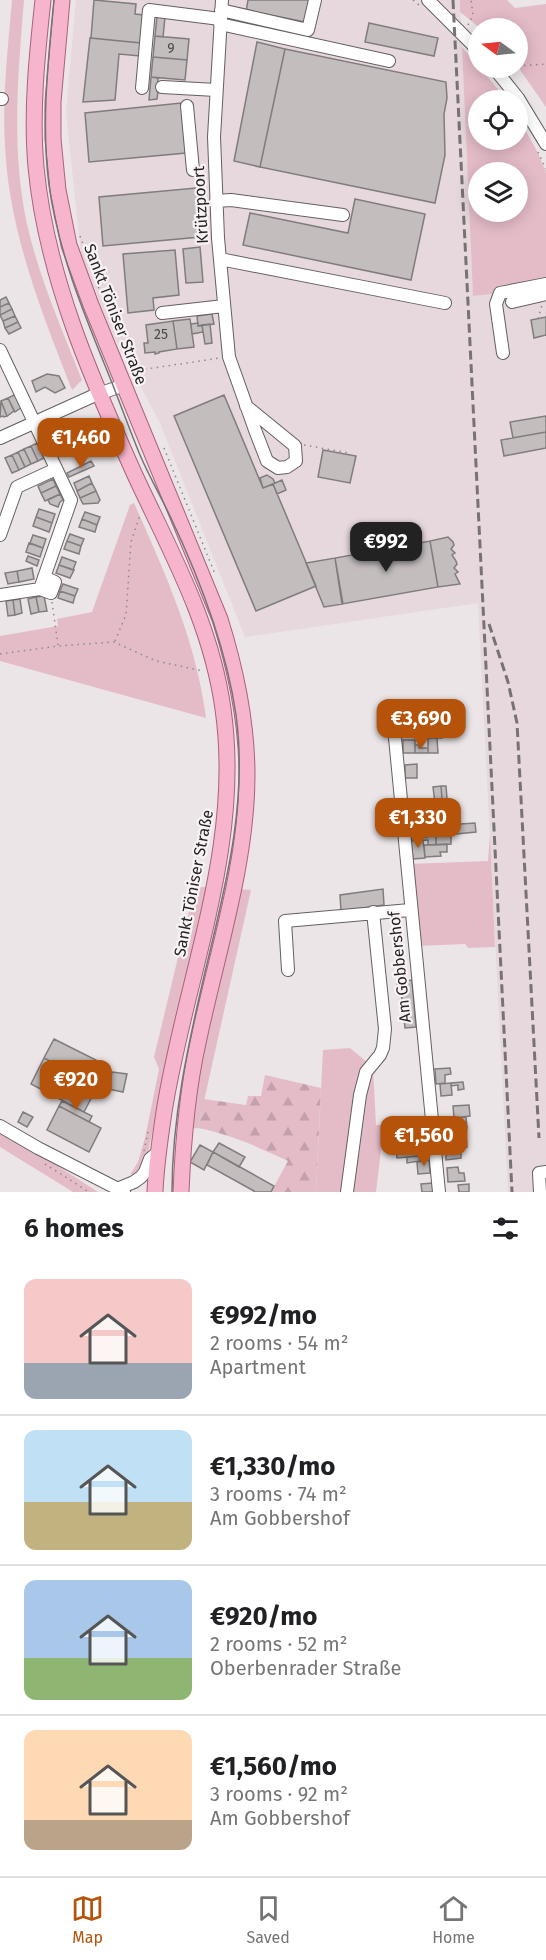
<!DOCTYPE html>
<html lang="en">
<head>
<meta charset="utf-8">
<style>
	:root { --surface:#fff; --page:#f6f6f6; --text:#202124; --muted:#757577; --line:#e0e0e0; --accent:#b45309 }
	body { margin:0; font-family:"Fira Sans",sans-serif; background:var(--page); color:var(--text); height:100vh; display:flex; flex-direction:column; font-size:22px; white-space:nowrap }
	* { box-sizing:border-box; margin:0 }
	p { font-size:20px; color:var(--muted) }
	.icon { flex:none; width:33px; height:33px; fill:none; stroke:currentColor; stroke-width:2; stroke-linecap:round; stroke-linejoin:round }
	.map { position:relative; height:1192px; overflow:hidden }
	.panel { display:flex; flex-direction:column; background:var(--surface); flex:1 }
	.panel>* { flex:none }
	.needle { width:39px; rotate:285deg }
	.fabs { position:absolute; left:468px; top:18px; display:grid; gap:12px }
	.fabs a { display:grid; place-items:center; width:60px; height:60px; border-radius:50%; background:var(--surface); box-shadow:0 3px 15px #0003; font-size:30px }
	.price { position:absolute; translate:-50% -51px; padding:0 14px; border-radius:12px; background:var(--accent); color:#fff; font-size:20px; line-height:39px; filter:drop-shadow(0 2px 3px #0008) }
	.price::after { content:''; position:absolute; left:50%; top:36px; width:18px; height:14px; margin-left:-9px; background:inherit; clip-path:polygon(0 0,100% 0,50% 100%) }
	.price.on { background:#222; color:#fff }
	ul { padding:0; list-style:none }
	li { display:flex; align-items:center; gap:18px; height:150px; padding:0 24px }
	li+li { border-top:2px solid var(--line) }
	li span { display:grid; place-items:center; flex:none; width:168px; height:120px; border-radius:12px; color:#555 }
	li>.icon { margin-inline-start:auto }
	span .icon { width:72px; height:72px; fill:#fffc; stroke-width:1 }
	li b { font-size:26px }
	h2 { display:flex; justify-content:space-between; align-items:center; height:72px; padding:0 24px; font-size:26px }
	.dock { display:flex; justify-content:space-around; align-items:center; height:84px; border-top:2px solid var(--line); background:var(--surface); font-size:16px; color:var(--muted) }
	.dock a { display:grid; justify-items:center; gap:3px }
	.dock .on { color:var(--accent) }
	.map>svg:first-child { display:block }
</style>
</head>
<body>
<div class="map">
<svg width="546" height="1192" viewBox="0 0 546 1192">
	<defs>
		<pattern id="forest-firs" width="22" height="20" patternUnits="userSpaceOnUse" patternTransform="scale(1.5)"><rect width="22" height="20" fill="#e4bcc8"/><path d="M5 1l3.5 6h-7zM16 11l3.5 6h-7z" fill="#c3a1ac"/></pattern>
	</defs>
	<rect width="100%" height="100%" fill="#ebe5e7"/>
	<path fill="#e6d8dc" d="M76 0H460L473 296 546 288V1192H508L478 603 245 637 160 423 110 329 81 254 66 112Z"/>
	<path fill="#e4bcc8" fill-rule="evenodd" d="M12 0H24C18 75 11 150 27 224 39 278 62 329 82 380L72 390C41 311 9 231 5 146 2 97 8 48 12 0Z
		M460 0H507L515 8 546 4V107L518 67V28H480L460 12Z
		M462 47 507 100H478V140H518V117L537 151 546 172V288L473 296ZM478 172H518V212H478Z
		M134 503C165 573 196 640 206 718L0 661V636L58 626 57 619 92 612 130 505Z
		M490 834 495 947 468 948 465 944 417 946 409 864 488 861Z
		M195 887H208L145 1165 132 1180 131 1173 138 1162 145 1138 159 1069 154 1057Z
		M238 889 251 890 198 1128 189 1129 194 1086Z
		M350 1048 373 1067 376 1125H384L376 1192H316L323 1050Z
		M0 1130C34 1149 65 1171 98 1192H73L0 1147Z"/>
	<path fill="url(#forest-firs)" d="M265 1075 321 1088 316 1192H271L288 1161C258 1147 230 1134 198 1128L204 1099 246 1105 248 1096H261Z"/>
	<path fill="#c3bdbe" stroke="#817c7e" stroke-width="1.5" d="M94 0 136 4 135 14 144 15 141 43 91 38Z
		M248 0H310L305 22 255 12V13L246 12Z
		M157 16 165 17 163 37 155 36Z
		M369 23 438 38 434 56 365 42Z
		M155 36 189 39 187 60 153 57Z
		M90 38 141 43 140 56 119 54 115 100 83 102Z
		M257 42 285 49 260 167 234 161Z
		M285 49 446 82 447 98 444 114 445 155 435 203 260 167Z
		M153 57 187 60 185 80 151 77Z
		M151 77 158 78 157 91H158L157 99 149 100Z
		M181 103 186 153 89 162 85 113Z
		M196 188 200 237 103 246 99 197Z
		M355 199 425 214 411 280 243 245 250 213 348 233Z
		M200 247 203 282 186 283 183 249Z
		M175 250 179 295 153 298 154 310 128 313 123 254Z
		M6 297 9 303 0 307V300Z
		M9 303 12 309 0 315V307Z
		M12 309 15 316 3 321 0 315Z
		M212 314 214 324 198 326 197 316Z
		M15 316 18 322 5 328 3 321Z
		M546 317V335L534 338 531 320Z
		M190 319 194 347 177 349 173 321Z
		M173 321 177 349 159 352V353L155 354V352L145 353 144 343H148L146 325Z
		M18 322 21 328 9 334 5 328Z
		M198 323V326L202 325 203 332 192 334 191 324Z
		M210 324 212 343 205 344 202 325Z
		M47 374 59 376 65 388 55 393 45 387 36 392 32 381Z
		M16 394 22 407 15 412 8 398Z
		M224 395 263 488 273 484 316 586 256 611 174 416Z
		M8 398 14 411 7 416 1 401Z
		M1 401 7 416 4 417 3 416 0 417Z
		M546 416V432L513 438 510 422Z
		M68 427 79 428 85 441 76 446 74 443 65 440 58 443 54 433Z
		M546 432V448L504 456 501 440Z
		M37 443 44 458 38 461 31 446Z
		M31 446 38 461 31 464 24 449Z
		M24 449 31 464 25 467 18 452Z
		M323 450 356 456 350 483 318 477Z
		M18 452 25 467 19 470 12 455Z
		M12 455 19 470 12 473 5 458Z
		M91 461 94 466 69 477 67 473Z
		M267 475 273 479 275 483 263 488 260 478Z
		M89 476 92 483 77 491 74 483Z
		M53 479 56 486 41 493 38 486Z
		M282 480 286 490 277 494 273 484Z
		M92 483 96 491 80 498 77 491Z
		M56 486 60 494 45 501 41 493Z
		M96 491 100 500 98 503 83 504 80 498Z
		M60 494 63 500 60 502 58 507 50 504 48 500Z
		M39 509 55 514 52 523 36 517Z
		M85 512 100 517 97 525 82 519Z
		M36 517 52 523 49 532 33 526Z
		M82 519 97 525 95 532 79 527Z
		M70 534 84 539 81 546 67 541Z
		M33 535 46 539 43 548 30 543Z
		M448 537 453 542 454 545 451 549 455 553 452 555 456 561 457 564 454 568 458 572 455 574 460 584 438 587 430 541Z
		M67 541 81 546 79 554 64 549Z
		M430 541 438 587 342 604 335 558Z
		M29 543 43 548 40 557 26 552Z
		M28 556 39 560 37 566 26 561Z
		M62 557 76 562 73 570 59 565Z
		M335 558 343 604 324 607 306 563Z
		M59 565 74 570 70 578 56 573Z
		M32 568 34 579 19 582 17 571Z
		M17 571 19 582 8 584 5 573Z
		M63 584 78 589 75 596 60 591Z
		M60 591 75 596 73 603 58 598Z
		M44 596 47 611 39 612 36 597Z
		M36 597 39 612 31 614 28 599Z
		M20 599 22 613 15 615 13 600Z
		M13 600 15 615 8 616 6 601Z
		M422 724V730L417 729V732L407 733V725Z
		M428 729H442V738H428Z
		M428 738H437L438 753H428Z
		M403 740H415V753H403Z
		M415 745H419V748H428V753H415Z
		M417 764V778H405V765Z
		M441 786H446L448 811 443 812Z
		M441 786 443 812H436L433 787Z
		M448 811 450 825H445L443 812Z
		M436 812H443L446 836H436L435 831 422 832 421 818 436 816Z
		M421 818 422 832 410 833 409 819Z
		M475 823 476 832 446 835 445 825Z
		M427 832V837H411V833Z
		M436 836V845H428V840L412 841 411 837Z
		M436 836H451V844L436 845Z
		M423 840 425 858 413 859 411 841Z
		M447 844V852H440L441 856 425 857 424 845Z
		M383 889 384 905 341 911 340 895Z
		M412 980 416 1027 405 1028 401 991 398 992 397 982Z
		M54 1039 96 1060 86 1080 44 1058Z
		M44 1058 98 1085 84 1112 31 1084Z
		M95 1063 105 1068 98 1081 89 1076Z
		M450 1068 451 1074 445 1075V1083L436 1084 435 1069Z
		M112 1072 127 1074 123 1092 108 1089Z
		M463 1082 464 1089 458 1090V1085L451 1086V1083Z
		M451 1083 452 1095 441 1096 440 1084Z
		M62 1101 92 1116 89 1122 59 1106Z
		M469 1105 470 1116 454 1118 453 1106Z
		M59 1106 101 1128 89 1152 47 1130Z
		M23 1112 33 1117 27 1127 18 1122Z
		M466 1117 467 1128 452 1129 451 1118Z
		M422 1123V1134L409 1135 408 1124Z
		M462 1132V1136H466L467 1147H461L460 1137H452V1133Z
		M422 1134 423 1140 417 1141 419 1151 402 1153V1149L410 1148 409 1135Z
		M460 1137 461 1147 446 1149 445 1138Z
		M430 1139 431 1153 419 1154 417 1141Z
		M219 1143 245 1157 239 1167 213 1152Z
		M200 1145 213 1152 204 1170 190 1162Z
		M461 1147V1158L446 1160V1149Z
		M396 1149H402V1153L419 1151V1156L397 1158Z
		M213 1152 274 1186 271 1192H254V1191L207 1165Z
		M419 1156 420 1161 407 1163V1157Z
		M429 1160 430 1173 418 1174 417 1162Z
		M458 1167 459 1173H464L465 1181 448 1182 447 1168Z
		M433 1183 434 1192H422L421 1184Z
		M469 1184V1192H459L458 1185Z"/>
	<g fill="none" stroke-linecap="round" stroke-linejoin="round">
		<defs>
			<path id="minor" d="M222 0 214 137 218 238 229 357 255 430 267 461 278 468 287 467 296 461 295 446 246 406
				M428 0 478 50
				M221 10 308 30 315 0
				M220 24 389 61
				M494 68 518 98 546 144
				M162 87 216 90
				M142 88 149 10 220 19
				M0 99H2
				M187 106 193 170
				M216 201 231 200 343 215
				M220 259 445 303
				M512 302 546 294
				M162 313 224 306
				M0 350 71 500 40 589 0 595
				M503 353 496 304 500 293 546 284
				M0 438 93 396 124 385
				M0 535 17 487 56 469
				M40 589 51 593 55 582 44 577
				M395 738 439 1192
				M288 970 285 921 410 910
				M0 1126 38 1148 124 1192
				M117 1189 134 1182 141 1177 145 1172 150 1159 158 1152
				M347 1192 360 1095 366 1072 380 1055 383 1048 385 1029 373 912
				M540 1192 539 1173 546 1172"/>
			<path id="major" d="M43 0C37 55 31 112 36 167 46 274 90 375 134 473 170 551 211 622 223 709 243 847 185 978 164 1112 160 1139 156 1165 155 1192
				M62 0 53 102V139L58 190 69 245 91 305 220 619C236 670 247 721 247 775 247 864 216 956 198 1043 187 1092 183 1142 181 1192"/>
		</defs>
		<use href="#minor" stroke="#656061" stroke-width="14"/>
		<use href="#major" stroke="#aa617c" stroke-width="17"/>
		<path stroke="#8e898b" stroke-width="1.5" stroke-dasharray="1.5 4.5" stroke-linecap="butt" d="M413 0 419 5
			M468 25 473 15 471 0
			M518 66 546 64
			M538 152 546 169
			M80 236 105 305
			M538 319 542 305
			M133 371 220 358
			M304 445 349 453V455
			M164 448 215 574
			M52 602 58 645
			M115 641 126 615 131 542 140 515
			M0 654 58 646 114 642 156 661 203 671
			M144 1151 148 1132
			M45 1164 89 1192"/>
		<use href="#minor" stroke="#fff" stroke-width="12"/>
		<use href="#major" stroke="#f7b5cd" stroke-width="15"/>
		<path stroke="#777375" stroke-width="1.5" d="M54 0C48 62 41 124 49 185 58 250 82 309 106 368 118 397 128 426 140 455 149 476 160 495 170 516 200 579 226 646 236 715 248 803 225 888 205 972 188 1045 172 1117 172 1192"/>
		<path stroke="#777375" stroke-width="3" stroke-dasharray="9 4.5" stroke-linecap="butt" d="M453 0 512 1192
			M489 624 508 682 517 723 539 1138"/>
	</g>
	<g text-anchor="middle" stroke-width="4.5" stroke-linejoin="round" paint-order="stroke">
		<g font-size="14" fill="#4c494a">
			<text x="171" y="53">9</text>
			<text x="161" y="339">25</text>
		</g>
		<g font-size="16" fill="#242223" stroke="#f9f2f4">
			<text transform="translate(200 205) rotate(-93)" y="6">Krützpoort</text>
			<text transform="translate(116 314) rotate(69)" y="6">Sankt Töniser Straße</text>
			<text transform="translate(193 883) rotate(-79)" y="6">Sankt Töniser Straße</text>
			<text transform="translate(399 967) rotate(-96)" y="6">Am Gobbershof</text>
		</g>
	</g>
</svg>
<div class="fabs">
<a><svg class="needle" viewBox="-14 -14 28 28"><path d="M0-13l5 13h-10z" fill="#e53935"/><path d="M0 13l5-13h-10z" fill="#757577"/></svg></a>
<a><svg class="icon" aria-label="locate" viewBox="0 0 24 24"><circle cx="12" cy="12" r="6"/><path d="M12 2v4M12 18v4M2 12h4M18 12h4"/></svg></a>
<a><svg class="icon" aria-label="layers" viewBox="0 0 24 24"><path d="M12 4l9 5-9 5-9-5zM3 14l9 5 9-5"/></svg></a>
</div>
<b class="price" style="left:81px;top:469px">€1,460</b>
<b class="price on" style="left:386px;top:573px">€992</b>
<b class="price" style="left:421px;top:750px">€3,690</b>
<b class="price" style="left:418px;top:849px">€1,330</b>
<b class="price" style="left:76px;top:1111px">€920</b>
<b class="price" style="left:424px;top:1167px">€1,560</b>
</div>
<section class="panel">
<h2>6 homes<svg class="icon" aria-label="filters" viewBox="0 0 24 24"><path d="M4 7h16M4 17h16"/><circle cx="9" cy="7" r="2"/><circle cx="15" cy="17" r="2"/></svg></h2>
<ul>
<li><span style="background:linear-gradient(#f6c9c9 70%,#9aa5b1 0)"><svg class="icon" aria-label="home" viewBox="0 0 24 24"><path d="M3 11l9-7 9 7M6 9v11h12V9"/></svg></span><div><b>€992/mo</b><p>2 rooms · 54 m²</p><p>Apartment</p></div></li>
<li><span style="background:linear-gradient(#bfe0f5 60%,#c2b280 0)"><svg class="icon" aria-label="home" viewBox="0 0 24 24"><path d="M3 11l9-7 9 7M6 9v11h12V9"/></svg></span><div><b>€1,330/mo</b><p>3 rooms · 74 m²</p><p>Am Gobbershof</p></div></li>
<li><span style="background:linear-gradient(#a9c7e8 65%,#8fb573 0)"><svg class="icon" aria-label="home" viewBox="0 0 24 24"><path d="M3 11l9-7 9 7M6 9v11h12V9"/></svg></span><div><b>€920/mo</b><p>2 rooms · 52 m²</p><p>Oberbenrader Straße</p></div></li>
<li><span style="background:linear-gradient(#ffd9b3 75%,#b9a48a 0)"><svg class="icon" aria-label="home" viewBox="0 0 24 24"><path d="M3 11l9-7 9 7M6 9v11h12V9"/></svg></span><div><b>€1,560/mo</b><p>3 rooms · 92 m²</p><p>Am Gobbershof</p></div></li>
</ul>
</section>
<nav class="dock">
<a class="on"><svg class="icon" aria-label="map" viewBox="0 0 24 24"><path d="M3 6l6-2 6 2 6-2v14l-6 2-6-2-6 2zM9 4v14M15 6v14"/></svg>Map</a>
<a><svg class="icon" aria-label="saved" viewBox="0 0 24 24"><path d="M7 4h10v16l-5-4-5 4z"/></svg>Saved</a>
<a><svg class="icon" aria-label="home" viewBox="0 0 24 24"><path d="M3 11l9-7 9 7M6 9v11h12V9"/></svg>Home</a>
</nav>
</body>
</html>
